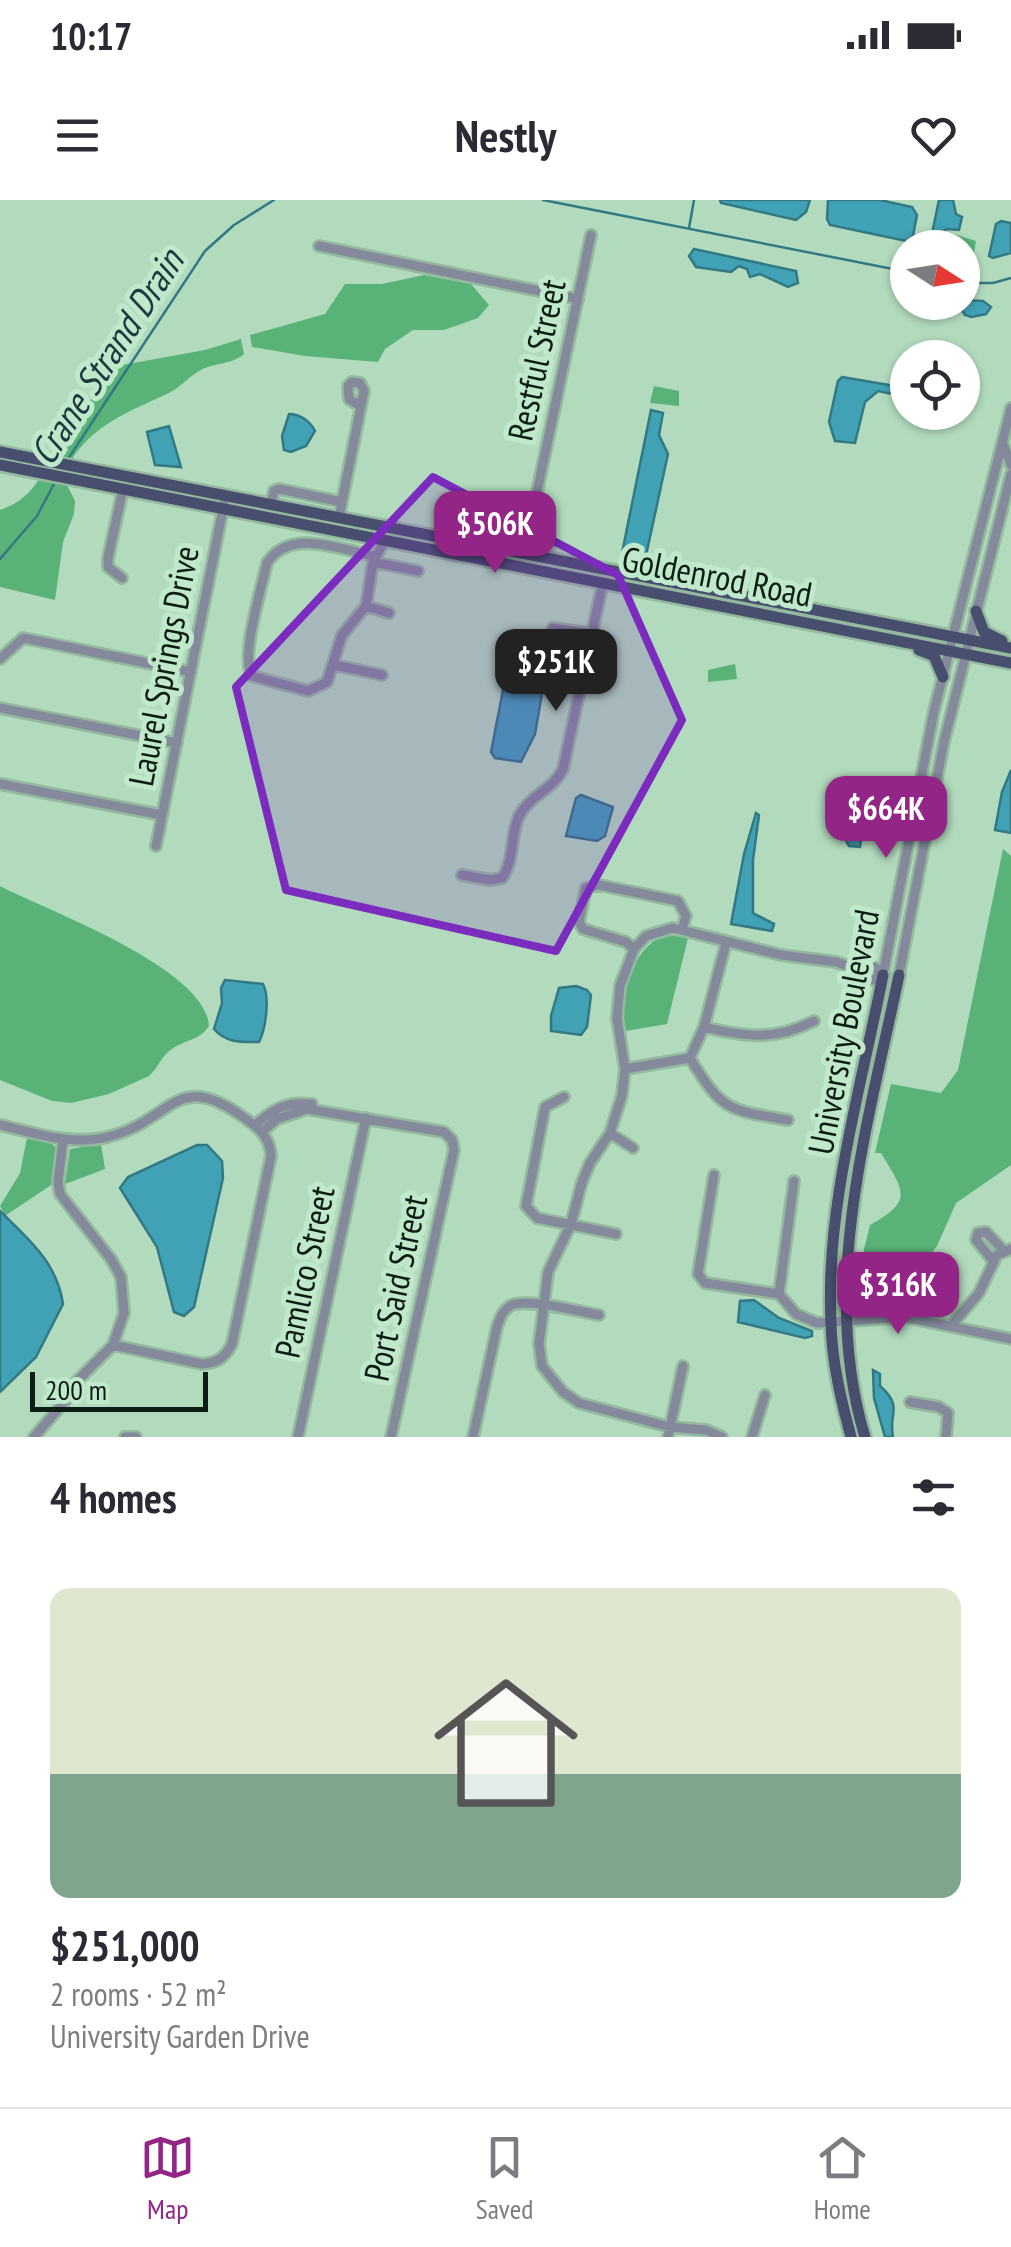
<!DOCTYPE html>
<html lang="en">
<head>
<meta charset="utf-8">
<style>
	:root { --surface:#fff; --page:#f7f7f7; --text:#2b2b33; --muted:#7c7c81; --line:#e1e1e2; --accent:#932586 }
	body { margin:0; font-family:"PT Sans Narrow",sans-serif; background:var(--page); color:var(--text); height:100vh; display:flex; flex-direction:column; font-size:38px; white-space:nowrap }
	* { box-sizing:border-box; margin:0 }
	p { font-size:32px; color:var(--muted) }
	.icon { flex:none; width:55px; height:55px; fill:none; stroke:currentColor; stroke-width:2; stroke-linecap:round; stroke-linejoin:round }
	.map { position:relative; height:1237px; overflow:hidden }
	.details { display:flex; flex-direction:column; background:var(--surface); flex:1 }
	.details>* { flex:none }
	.needle { width:65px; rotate:102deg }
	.fabs { position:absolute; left:890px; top:30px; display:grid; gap:20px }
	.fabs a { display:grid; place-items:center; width:90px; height:90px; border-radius:50%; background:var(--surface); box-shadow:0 2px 8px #0004; font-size:50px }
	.scale { position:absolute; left:30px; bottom:25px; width:178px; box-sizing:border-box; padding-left:10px; border:5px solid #0e1d13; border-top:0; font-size:28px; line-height:35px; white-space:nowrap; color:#0e1d13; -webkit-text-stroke:8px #bfe9ca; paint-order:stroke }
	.price { position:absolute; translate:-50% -85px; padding:0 22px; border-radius:20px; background:var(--accent); color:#fff; font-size:32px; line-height:65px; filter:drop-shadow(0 2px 5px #0008) }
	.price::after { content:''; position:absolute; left:50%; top:60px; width:30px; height:22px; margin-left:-15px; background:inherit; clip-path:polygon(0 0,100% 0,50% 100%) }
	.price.on { background:#222; color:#fff }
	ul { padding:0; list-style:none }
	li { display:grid; align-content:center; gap:20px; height:530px; padding:0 50px }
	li+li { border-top:2px solid var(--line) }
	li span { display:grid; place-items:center; height:310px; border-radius:20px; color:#555 }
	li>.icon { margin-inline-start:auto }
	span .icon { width:180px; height:180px; fill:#fffc; stroke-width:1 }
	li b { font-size:42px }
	h2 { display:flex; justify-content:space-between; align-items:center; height:120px; padding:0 50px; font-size:42px }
	.status { display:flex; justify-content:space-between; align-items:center; height:70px; padding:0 50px; background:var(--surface); direction:ltr }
	.status svg { height:28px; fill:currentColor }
	header { display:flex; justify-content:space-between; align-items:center; height:130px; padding:0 50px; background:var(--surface); font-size:45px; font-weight:700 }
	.menu { display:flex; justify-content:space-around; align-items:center; height:140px; border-top:2px solid var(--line); background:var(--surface); font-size:28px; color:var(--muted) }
	.menu a { display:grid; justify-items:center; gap:5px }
	.menu .on { color:var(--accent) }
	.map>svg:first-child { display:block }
</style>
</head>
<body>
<div class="status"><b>10:17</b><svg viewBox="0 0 49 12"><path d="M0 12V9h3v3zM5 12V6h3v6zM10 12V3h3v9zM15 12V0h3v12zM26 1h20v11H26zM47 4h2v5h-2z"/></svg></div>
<header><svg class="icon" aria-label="menu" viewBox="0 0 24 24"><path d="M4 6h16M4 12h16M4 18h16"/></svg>Nestly<svg class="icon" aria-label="heart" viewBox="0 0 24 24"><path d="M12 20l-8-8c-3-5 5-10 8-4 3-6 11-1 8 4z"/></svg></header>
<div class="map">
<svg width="1011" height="1237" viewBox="0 0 1011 1237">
	<rect width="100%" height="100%" fill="#b2dbbd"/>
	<path fill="#59b378" d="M950 33 976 41 972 64 963 65 962 48 943 47 945 35Z
		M424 75 471 84 489 105 478 118 444 130H413L385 149 378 162 305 156 252 147 250 135 325 114 345 84H382Z
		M241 139 244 154C231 165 216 162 201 170 189 176 181 187 169 193 129 212 92 224 69 264L50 259 76 216 122 165 205 150Z
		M654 186 679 191V206L650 203Z
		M45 270 62 275 75 301 74 314 63 342 55 400 0 387V310C23 302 33 290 45 270Z
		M735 464 737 479 708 482V470Z
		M1003 649 1011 656V965L956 1003 937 1046 919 1069 897 1083 863 1096 864 1049 870 1025C914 1001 904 991 881 953H875L891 884 941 893 958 870Z
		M0 686C46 710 206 768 209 826 199 841 186 839 172 849 161 856 159 867 149 876L109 894 71 903 52 901 0 880Z
		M668 735 688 738 667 824 626 831C618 800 632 743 668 735Z
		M27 938 51 943 56 948 54 983 5 1016 0 1006 20 973Z
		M101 944 105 969 65 984 70 949Z"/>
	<path fill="#41a1b5" stroke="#327984" stroke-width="2.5" d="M720 0H810L806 12 796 20 721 3Z
		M828 0H880L912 7 917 15 913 36 906 41 830 25 827 19Z
		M939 0H953L956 14 962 17 959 30 947 29 942 32 938 48 930 43Z
		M1001 21 1011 23V53L993 58 989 56 996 24Z
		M694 49 796 71 798 83 788 87 760 74 750 77 747 69 739 66 731 72 696 67 689 56Z
		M963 100 983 101 991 107 986 114 971 117 965 115 957 103Z
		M842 177 907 188V197L878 191 865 202 855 243 835 241 829 222 838 181Z
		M651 210 663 213 659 235 668 254 645 360H634L622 353Z
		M289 214C300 214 310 221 315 231L306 246 291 252 284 250 282 236Z
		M169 226 181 267 155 265 147 232Z
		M510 472 541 478 544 482 535 534 521 562 495 558 491 552 504 485Z
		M1011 570V633L995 630 1002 592Z
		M581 595 613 607 605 636 597 641 566 636 576 598Z
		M889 603 894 606 896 615 893 635 869 630 862 633 860 647 849 646 846 641 853 609Z
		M756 613 759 615 753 660V713L774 724 772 731 731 724 744 654Z
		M225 780 263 784C270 797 266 828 259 842 241 842 226 843 214 829L222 803 221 788Z
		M576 786 587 790 591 795 587 827 581 835 551 831V816L559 788Z
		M197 945H207L222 961 223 978 194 1107 184 1116 174 1112 157 1047 120 988 128 977Z
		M0 1011C28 1039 57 1062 63 1104L36 1157 0 1192Z
		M754 1100 779 1118 812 1131V1136L805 1138 738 1122 740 1101Z
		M873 1170 880 1174V1186C904 1207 888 1213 893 1237H885L874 1198Z"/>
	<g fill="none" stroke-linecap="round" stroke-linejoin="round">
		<path stroke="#327984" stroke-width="2.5" d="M543 0 908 72
			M689 28 694 0
			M962 83H993L1011 78
			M66 262 205 51 234 25 274 0
			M0 359 37 316 55 282"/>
		<defs>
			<path id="minor" d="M319 46 578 99
				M1003 244 1011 265
				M342 302 364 191 360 183 352 182 348 186 349 199 360 206
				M271 305 274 291 279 289 342 302 339 318
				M524 354 591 35
				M375 356C341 350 290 327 267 363 262 386 240 458 252 476L308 491 327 482 342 435 366 406 373 362 385 340
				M373 362 418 371
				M122 378 108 367V358L123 289
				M366 406 389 413
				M553 428 592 434
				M0 459 23 438 191 472
				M334 465 382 475
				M0 508 177 543
				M0 584 162 615
				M156 646 224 304
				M462 675 490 680 502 678C515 660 510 635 519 616 530 595 553 590 563 569L603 382
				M634 749 626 742 583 729 579 722 586 688 599 685 678 701 686 716 682 729
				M851 767 858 764 876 768 880 775
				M899 775 944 542 1011 274
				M704 827C745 837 775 841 814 821
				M690 858C722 911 728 910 788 920
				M625 869 690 858 704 827 726 743
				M564 897 545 907 526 1006 537 1018 616 1034
				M0 925C35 933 71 946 107 937 173 922 175 866 246 919 260 929 270 938 271 956L232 1144C225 1157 218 1163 202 1164L113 1145
				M255 925C273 909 287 901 312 904
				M262 932 277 919 307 909 444 932 452 940 454 950 391 1237
				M610 933 633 948
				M714 975 698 1074 705 1083 779 1094 796 1114 817 1123 905 1117 1011 1139
				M994 1062 976 1040 978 1033 986 1032 1004 1051
				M779 1094 794 981
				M951 1126 979 1093 997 1055 1011 1049
				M910 1202 939 1207 948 1213 946 1237
				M34 1237 66 1200 74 1184 113 1145 124 1113 121 1077 111 1059 60 994 58 982 63 940
				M125 1237H136
				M298 1237 366 918
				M473 1237 497 1127C500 1119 502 1111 510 1106 524 1097 581 1112 599 1115
				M668 1237 683 1166
				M722 1237 706 1230 670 1227 579 1203 563 1192 542 1166 539 1144 548 1072 571 1024 582 982 590 963 610 933 622 895 625 869 617 818 620 786 634 749 646 736 673 728 781 755 836 762 851 767 856 775 874 780 883 775 934 511 1011 208
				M752 1237 765 1195"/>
			<path id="major" d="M0 252 1011 448
				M0 265 1011 463
				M976 411 984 432 1002 441
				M919 450 934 456 943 477
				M851 1237C841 1200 832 1162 831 1124 825 1007 861 889 883 775
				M865 1237C819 1085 868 925 899 775"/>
		</defs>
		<use href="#minor" stroke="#94b99e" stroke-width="14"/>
		<use href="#major" stroke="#94b99e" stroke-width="16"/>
		<use href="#minor" stroke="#84899b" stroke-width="9"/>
		<use href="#major" stroke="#484f6e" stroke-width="11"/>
	</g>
	<path fill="#7b2cbf" fill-opacity="0.2" stroke="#7b2cbf" stroke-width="8" stroke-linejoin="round" d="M433 277 618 375 682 520 556 751 286 690 236 487Z"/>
	<g text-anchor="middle" stroke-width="10" stroke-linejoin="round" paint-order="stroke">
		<g font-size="35" fill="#0e1d13" stroke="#bfe9ca">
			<text transform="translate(537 160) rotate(-78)" y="12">Restful Street</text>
			<text transform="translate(717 377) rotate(11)" y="12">Goldenrod Road</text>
			<text transform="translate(164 466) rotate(-79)" y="12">Laurel Springs Drive</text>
			<text transform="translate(844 832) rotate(-79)" y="12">University Boulevard</text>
			<text transform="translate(305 1072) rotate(-78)" y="12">Pamlico Street</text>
			<text transform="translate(396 1088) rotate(-78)" y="12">Port Said Street</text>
		</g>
		<g font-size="38" font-style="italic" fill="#1d3a41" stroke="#bfe9ca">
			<text transform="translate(107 157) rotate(-57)" y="13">Crane Strand Drain</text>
		</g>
	</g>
</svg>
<div class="fabs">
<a><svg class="needle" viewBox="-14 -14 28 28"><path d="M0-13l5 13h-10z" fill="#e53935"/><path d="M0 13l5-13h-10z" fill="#7c7c81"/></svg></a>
<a><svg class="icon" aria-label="locate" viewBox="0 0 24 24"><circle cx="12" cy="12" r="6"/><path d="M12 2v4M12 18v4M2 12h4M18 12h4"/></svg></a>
</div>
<div class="scale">200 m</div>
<b class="price" style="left:495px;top:376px">$506K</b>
<b class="price on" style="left:556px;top:514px">$251K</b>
<b class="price" style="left:886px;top:661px">$664K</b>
<b class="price" style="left:898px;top:1137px">$316K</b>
</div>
<section class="details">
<h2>4 homes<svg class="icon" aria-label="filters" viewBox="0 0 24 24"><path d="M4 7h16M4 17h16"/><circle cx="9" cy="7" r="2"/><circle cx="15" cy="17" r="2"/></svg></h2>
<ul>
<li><span style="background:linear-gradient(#dfe7d0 60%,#7fa58c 0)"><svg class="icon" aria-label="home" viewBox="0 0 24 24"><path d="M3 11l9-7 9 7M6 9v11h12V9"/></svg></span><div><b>$251,000</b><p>2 rooms · 52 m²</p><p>University Garden Drive</p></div></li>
</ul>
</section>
<nav class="menu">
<a class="on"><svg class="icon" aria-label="map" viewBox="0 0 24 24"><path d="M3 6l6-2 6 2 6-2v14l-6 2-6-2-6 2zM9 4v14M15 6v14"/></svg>Map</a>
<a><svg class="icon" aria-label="saved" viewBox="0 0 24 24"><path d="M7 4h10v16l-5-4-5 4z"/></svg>Saved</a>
<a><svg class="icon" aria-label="home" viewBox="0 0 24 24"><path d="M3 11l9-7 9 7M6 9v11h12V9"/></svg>Home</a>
</nav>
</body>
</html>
